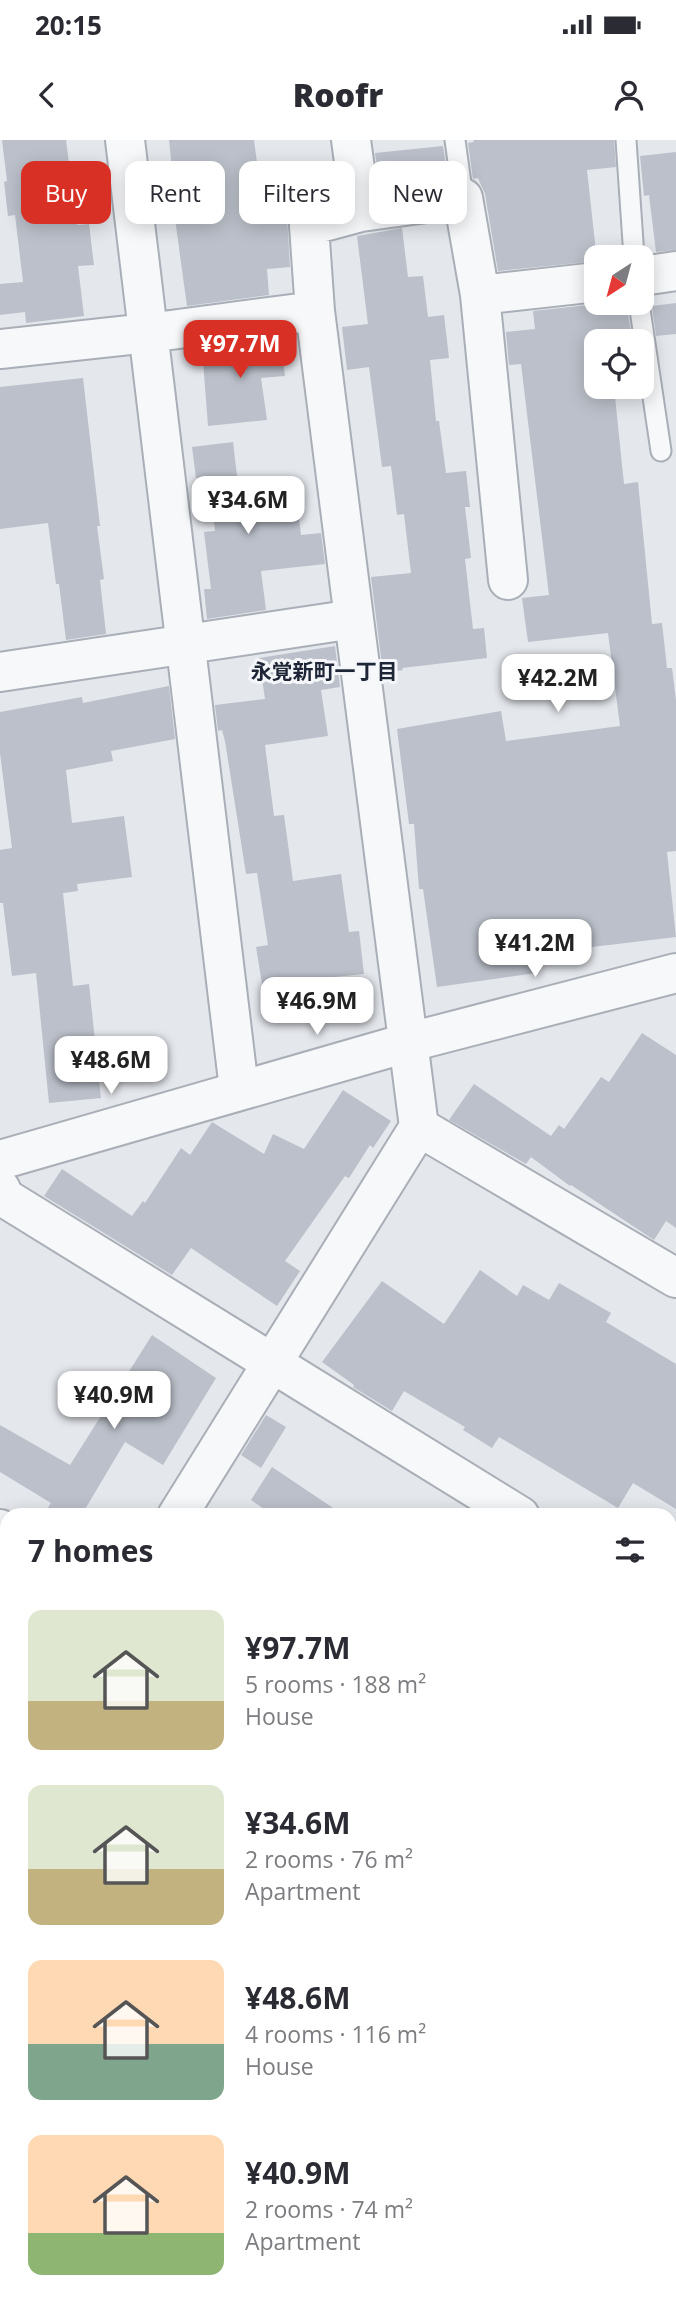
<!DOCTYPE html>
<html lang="en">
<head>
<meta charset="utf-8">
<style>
	:root { --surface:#fff; --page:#f2f2f3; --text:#2b2b33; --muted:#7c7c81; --accent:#d93025 }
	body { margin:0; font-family:"Open Sans","Noto Sans JP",sans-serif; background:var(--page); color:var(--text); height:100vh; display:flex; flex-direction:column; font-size:26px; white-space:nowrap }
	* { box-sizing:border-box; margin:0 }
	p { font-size:23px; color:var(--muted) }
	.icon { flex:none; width:38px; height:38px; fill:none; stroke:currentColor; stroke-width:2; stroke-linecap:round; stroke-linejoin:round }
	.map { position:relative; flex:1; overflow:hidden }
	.details { position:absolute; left:0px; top:1368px; width:677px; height:800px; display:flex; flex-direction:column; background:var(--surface); border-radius:21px 21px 0 0; box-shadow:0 4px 18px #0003 }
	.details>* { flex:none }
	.top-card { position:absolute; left:21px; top:21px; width:635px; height:63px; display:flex; gap:14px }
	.needle { width:46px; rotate:216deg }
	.controls { position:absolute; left:584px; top:105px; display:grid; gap:14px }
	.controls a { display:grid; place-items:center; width:70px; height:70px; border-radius:14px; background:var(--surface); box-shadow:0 4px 18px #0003; font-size:35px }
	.price { position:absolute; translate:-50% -60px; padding:0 16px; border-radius:14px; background:#fff; color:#222; font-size:23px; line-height:46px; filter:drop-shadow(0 2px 4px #0008) }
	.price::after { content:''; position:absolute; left:50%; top:42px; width:21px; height:16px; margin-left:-10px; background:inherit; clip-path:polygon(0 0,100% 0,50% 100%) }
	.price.on { background:var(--accent); color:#fff }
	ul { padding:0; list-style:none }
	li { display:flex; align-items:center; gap:21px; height:175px; padding:0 28px }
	li span { display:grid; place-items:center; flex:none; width:196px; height:140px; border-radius:14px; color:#555 }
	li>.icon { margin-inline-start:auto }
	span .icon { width:84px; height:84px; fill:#fffc; stroke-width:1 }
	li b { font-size:30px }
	h2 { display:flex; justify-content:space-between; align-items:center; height:84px; padding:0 28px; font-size:30px }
	.chip { padding:0 24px; border-radius:14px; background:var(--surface); box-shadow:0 4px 18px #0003; font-size:24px; line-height:63px }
	.chip.on { background:var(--accent); color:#fff }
	.status { display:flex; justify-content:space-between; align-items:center; height:49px; padding:0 35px; background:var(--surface); direction:ltr }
	.status svg { height:19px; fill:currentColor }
	header { display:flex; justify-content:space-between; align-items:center; height:91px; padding:0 28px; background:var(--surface); font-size:32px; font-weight:800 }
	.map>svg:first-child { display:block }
</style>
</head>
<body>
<div class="status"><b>20:15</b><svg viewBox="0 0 49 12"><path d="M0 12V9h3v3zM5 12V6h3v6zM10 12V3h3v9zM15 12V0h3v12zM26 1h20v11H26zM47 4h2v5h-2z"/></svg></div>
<header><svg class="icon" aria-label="back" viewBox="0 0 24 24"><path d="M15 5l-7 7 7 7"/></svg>Roofr<svg class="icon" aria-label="person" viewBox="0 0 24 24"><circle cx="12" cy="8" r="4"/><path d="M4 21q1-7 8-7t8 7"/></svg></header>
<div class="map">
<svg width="676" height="2168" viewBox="0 0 676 2168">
	<rect width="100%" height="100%" fill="#e4e7ec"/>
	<path fill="#bbc0ca" d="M2 0H66L77 85 89 84 94 125 78 126 84 176 26 183 25 172 0 175V144L23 142 15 75 8 76 4 42 7 41Z
		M169 0H254L259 38 333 30 337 56 303 65 287 76 290 127 267 129 269 155 187 166 175 79 158 81 153 40 173 38Z
		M473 0H614L616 27 587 30 597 121 498 131 485 54 478 38 473 39 468 3 474 2Z
		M443 6 448 38 380 47 375 13Z
		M676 12V110L656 112 649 55 644 56 640 16Z
		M402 88 408 137 423 136 428 177 444 175 449 218 430 220 436 281H439L446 333 466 331 470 367H465L471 418 465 419 473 489 484 488 487 518 402 528 403 530 383 533 371 437 411 433 404 374 397 375 391 326 382 327 369 227 347 230 342 187 368 184 357 96Z
		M676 163V194L656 196 652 166Z
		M597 164V172L627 168 632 199 597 201V247H614L624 344 638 342 652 484 662 483 667 528H672L676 560V711L667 712 676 797 533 814 536 833 437 847 423 749H419L414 684H409L397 589 501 571 506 601 620 586 608 493 528 502 522 458 549 455 521 224 509 225 506 192 535 189 533 171Z
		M274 198V203H281L285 236 261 238 267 280 208 286 202 208Z
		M83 238 100 386H97L104 439 100 440 106 494 66 500 59 444H56L48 383 0 389V247Z
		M233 302 239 353 295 347 301 395 321 393 325 424 261 431 266 470 207 479 204 449H211L204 392 215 391 209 337 196 338 192 307Z
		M335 506 340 547 321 550 328 596 265 605 274 676 284 675 293 741 341 734 349 792 359 791 364 834 294 841 295 845 263 850 256 807 268 805 257 733 246 734 225 601 222 590 218 591 215 565 265 559 259 518Z
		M169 546 175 599 111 611 113 621 66 630 72 683 124 676 132 737 77 744 78 751 63 753 73 846 89 844 101 958 49 963 36 833 12 836 3 763H0V710L12 708 0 613V572L82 557 83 563Z
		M642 893 676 915V1088L666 1081 654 1100 571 1045 570 1046 531 1017 526 1024 449 980 474 944 551 996 559 985 564 989 601 937 609 942Z
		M343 950 391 981 373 1008 370 1005 349 1038 345 1036 285 1121 300 1131 277 1166 191 1108 172 1135 44 1056 62 1029 132 1076 143 1061 145 1063 181 1008 190 1015 212 982 264 1014 273 994 304 1009Z
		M480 1130 517 1156 523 1145 549 1160 559 1143 611 1173 606 1182 676 1224V1369L633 1343 618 1368 499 1297 492 1308 463 1290 465 1287 404 1251 392 1271 353 1247 354 1245 322 1222 382 1141 444 1184Z
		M152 1195 216 1238 163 1325 125 1302 81 1376H43L51 1363 0 1332V1285L70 1325Z
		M266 1275 286 1287 261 1328 241 1315Z
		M272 1327 345 1376H274L251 1360Z"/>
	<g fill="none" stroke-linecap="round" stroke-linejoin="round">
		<defs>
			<path id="service" d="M455 0 463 58
				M626 0 634 117
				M639 163 661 311"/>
			<path id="minor" d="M125 0 239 949
				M351 0 361 72
				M642 136 676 131
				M480 155 597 142
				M0 209 148 193 315 171
				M354 479 315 171 309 86 361 72 463 58 480 155 508 440
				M0 532 354 479 419 987
				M0 1048 5 1058 520 1376
				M177 1376 419 987 676 1138
				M0 1389 7 1394
				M670 1469 676 1472
				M670 1563 676 1556
				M0 1661 7 1650
				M0 1723 7 1727
				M670 1981 676 1980
				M0 1996 7 1999
				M670 2145 676 2144
				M414 2161 416 2168
				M117 2168 123 2161
				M555 2168 589 2161"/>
			<path id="tertiary" d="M0 1020 410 902 676 833"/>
		</defs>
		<use href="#service" stroke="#a9aeb7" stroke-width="23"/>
		<use href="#minor" stroke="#a9aeb7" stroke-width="42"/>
		<use href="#tertiary" stroke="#a9aeb7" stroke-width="42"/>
		<use href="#service" stroke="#f7f8fa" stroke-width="19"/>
		<use href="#minor" stroke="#f7f8fa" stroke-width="38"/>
		<use href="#tertiary" stroke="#f7f8fa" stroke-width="38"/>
	</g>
	<g text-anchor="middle" stroke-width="6" stroke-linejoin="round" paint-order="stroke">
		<g font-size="21" font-weight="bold" fill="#1d2536" stroke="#f4f6f9">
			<text x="324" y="539">永覚新町一丁目</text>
		</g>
	</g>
</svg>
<div class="controls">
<a><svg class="needle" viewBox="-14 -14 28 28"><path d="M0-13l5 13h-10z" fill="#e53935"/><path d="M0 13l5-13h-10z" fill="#7c7c81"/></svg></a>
<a><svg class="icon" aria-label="locate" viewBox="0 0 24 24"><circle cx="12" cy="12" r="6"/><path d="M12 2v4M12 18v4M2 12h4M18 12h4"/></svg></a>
</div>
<b class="price on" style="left:240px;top:240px">¥97.7M</b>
<b class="price" style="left:248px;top:396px">¥34.6M</b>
<b class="price" style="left:558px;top:574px">¥42.2M</b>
<b class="price" style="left:535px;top:839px">¥41.2M</b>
<b class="price" style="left:317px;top:897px">¥46.9M</b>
<b class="price" style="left:111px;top:956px">¥48.6M</b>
<b class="price" style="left:114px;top:1291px">¥40.9M</b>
<div class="top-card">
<a class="chip on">Buy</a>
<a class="chip">Rent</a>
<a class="chip">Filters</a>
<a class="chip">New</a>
</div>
<section class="details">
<h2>7 homes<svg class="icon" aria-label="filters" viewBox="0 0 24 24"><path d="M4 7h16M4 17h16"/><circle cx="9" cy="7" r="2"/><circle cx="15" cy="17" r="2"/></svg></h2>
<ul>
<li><span style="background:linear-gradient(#dfe7d0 65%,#c2b280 0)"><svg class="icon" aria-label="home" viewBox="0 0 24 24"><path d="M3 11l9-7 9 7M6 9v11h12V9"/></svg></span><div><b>¥97.7M</b><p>5 rooms · 188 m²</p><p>House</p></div></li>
<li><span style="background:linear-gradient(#dfe7d0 60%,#c2b280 0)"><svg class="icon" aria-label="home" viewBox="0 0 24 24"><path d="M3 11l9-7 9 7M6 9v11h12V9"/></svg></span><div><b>¥34.6M</b><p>2 rooms · 76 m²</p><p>Apartment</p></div></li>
<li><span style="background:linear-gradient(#ffd9b3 60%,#7fa58c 0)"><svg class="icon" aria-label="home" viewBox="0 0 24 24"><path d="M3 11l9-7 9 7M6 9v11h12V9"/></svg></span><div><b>¥48.6M</b><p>4 rooms · 116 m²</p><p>House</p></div></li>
<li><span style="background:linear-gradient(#ffd9b3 70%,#8fb573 0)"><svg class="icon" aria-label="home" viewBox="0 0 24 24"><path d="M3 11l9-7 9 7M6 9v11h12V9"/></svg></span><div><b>¥40.9M</b><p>2 rooms · 74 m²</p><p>Apartment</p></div></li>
</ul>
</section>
</div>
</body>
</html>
